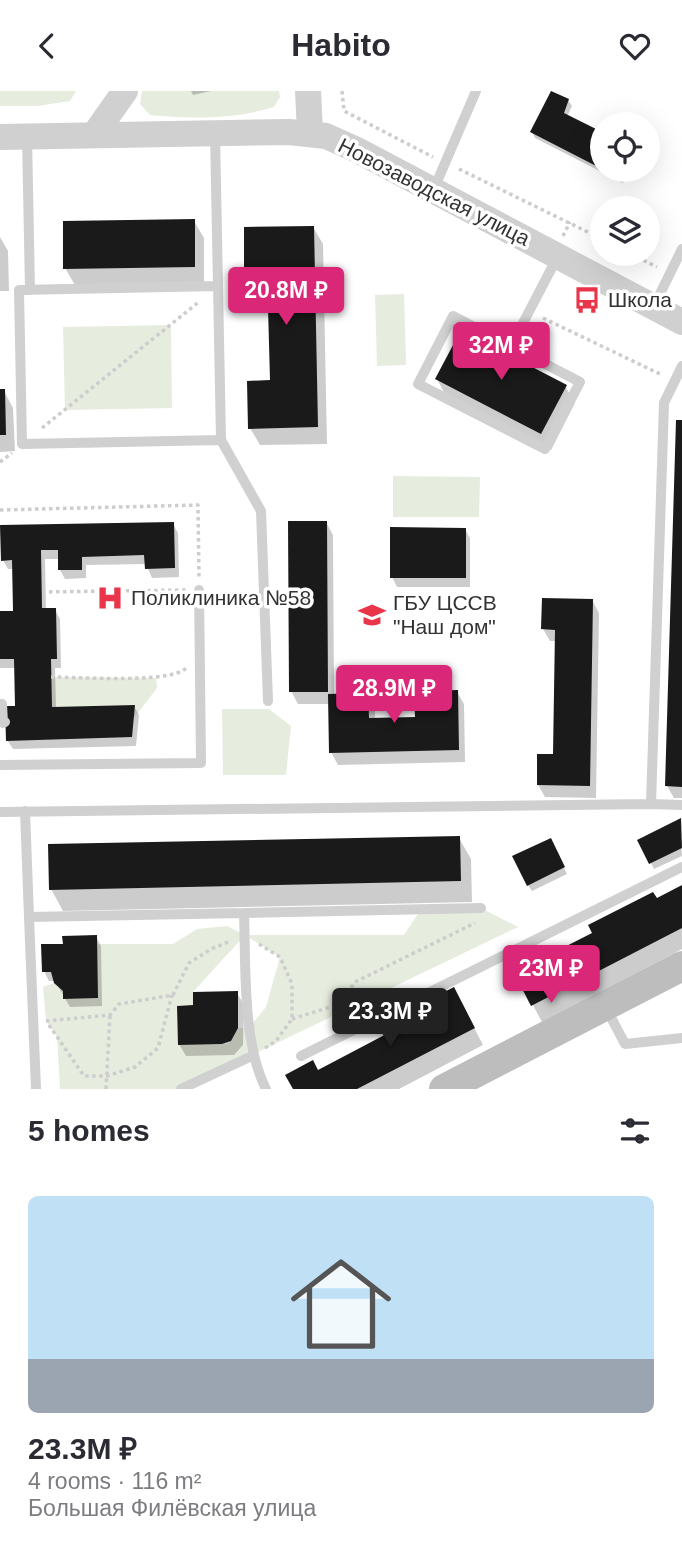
<!DOCTYPE html>
<html lang="en">
<head>
<meta charset="utf-8">
<style>
	:root { --surface:#fff; --page:#f2f2f3; --text:#2b2b33; --muted:#7c7c81; --accent:#db2777 }
	body { margin:0; font-family:Arial,sans-serif; background:var(--page); color:var(--text); height:100vh; display:flex; flex-direction:column; font-size:26px; white-space:nowrap }
	* { box-sizing:border-box; margin:0 }
	p { font-size:23px; color:var(--muted) }
	.icon { flex:none; width:38px; height:38px; fill:none; stroke:currentColor; stroke-width:2; stroke-linecap:round; stroke-linejoin:round }
	.map { position:relative; height:998px; overflow:hidden }
	.drawer { display:flex; flex-direction:column; background:var(--surface); flex:1 }
	.drawer>* { flex:none }
	.tools { position:absolute; left:590px; top:21px; display:grid; gap:14px }
	.tools a { display:grid; place-items:center; width:70px; height:70px; border-radius:50%; background:var(--surface); box-shadow:0 7px 28px #0002; font-size:35px }
	.price { position:absolute; translate:-50% -60px; padding:0 16px; border-radius:7px; background:var(--accent); color:#fff; font-size:23px; line-height:46px; filter:drop-shadow(0 2px 4px #0008) }
	.price::after { content:''; position:absolute; left:50%; top:42px; width:21px; height:16px; margin-left:-10px; background:inherit; clip-path:polygon(0 0,100% 0,50% 100%) }
	.price.active { background:#222; color:#fff }
	ul { padding:0; list-style:none }
	li { display:grid; align-content:center; gap:14px; height:371px; padding:0 28px }
	li span { display:grid; place-items:center; height:217px; border-radius:10px; color:#555 }
	li>.icon { margin-inline-start:auto }
	span .icon { width:126px; height:126px; fill:#fffc; stroke-width:1 }
	li b { font-size:30px }
	h2 { display:flex; justify-content:space-between; align-items:center; height:84px; padding:0 28px; font-size:30px }
	header { display:flex; justify-content:space-between; align-items:center; height:91px; padding:0 28px; background:var(--surface); font-size:32px; font-weight:600 }
	.map>svg:first-child { display:block }
</style>
</head>
<body>
<header><svg class="icon" aria-label="back" viewBox="0 0 24 24"><path d="M15 5l-7 7 7 7"/></svg>Habito<svg class="icon" aria-label="heart" viewBox="0 0 24 24"><path d="M12 20l-8-8c-3-5 5-10 8-4 3-6 11-1 8 4z"/></svg></header>
<div class="map">
<svg width="682" height="998" viewBox="0 0 682 998">
	<rect width="100%" height="100%" fill="#fff"/>
	<path fill="#e6ecde" fill-rule="evenodd" d="M0 0H76L70 10 37 15H0Z
		M142 0H279L280 6 274 16C235 28 191 28 150 24L140 13Z
		M404 203 406 274 377 275 375 204Z
		M171 234 172 317 65 319 63 236Z
		M393 385 480 386 479 426H393Z
		M51 586 156 587 157 597 134 627 135 614 52 616Z
		M222 618H269L291 635 286 684H223Z
		M481 817 518 836 181 998H60L57 946 46 930 43 896 54 892 63 900V908L98 907 97 853H173L197 838 227 835 245 844H404L421 818ZM245 844 280 866 266 916 249 937H238L231 950 227 953 178 954 177 915 193 914V901Z"/>
	<path fill="#0003" d="M191 0H211L193 4Z
		M568 9 572 15 567 26 602 43V79H629L623 92 535 47 532 41Z
		M194 130 204 147V193L75 194 65 177Z
		M313 136 323 153 327 353 260 354 250 337 271 291 269 197H256L246 180Z
		M0 146 8 160 9 200H0Z
		M437 288 565 295 575 312 551 359 446 305Z
		M0 300H4L13 317 15 360 0 361Z
		M682 331V707H674L667 695Z
		M326 431 333 444 334 604 368 603 375 615V628L416 627 457 601 464 613 465 671 338 674 331 661 330 613H298L291 600Z
		M173 433 178 442 179 486 152 487 146 473 86 474V487L65 488 60 479V468H45L46 519H55L60 528 61 577H55L56 618 134 615 139 624 136 655 13 658 7 649 16 616V577H0V522L15 521 14 478H8L3 469 2 436Z
		M465 438 470 447V496H397L392 486Z
		M592 509 599 522 596 707 545 706 538 694 555 665 556 550H550L543 538Z
		M680 730 682 765 654 778 640 750Z
		M459 747 471 768 472 811 63 820 51 798Z
		M553 755 567 783 532 800 528 794Z
		M682 796V858L542 931 511 873 543 869Z
		M96 846 101 855 102 915 70 916 55 890H49L44 880 64 855Z
		M237 902 244 914 243 954 234 964 186 965 179 953 195 916Z
		M463 915 483 954 399 998H295Z"/>
	<path fill="#1a1a1a" d="M551 0 569 8 564 22 602 41V78L530 41Z
		M603 79H624L619 87Z
		M195 128V176L63 178V130Z
		M314 135 318 336 248 338 247 290 270 289 267 180 244 181V136Z
		M461 239 567 294 541 343 435 288Z
		M0 298H5L6 344H0Z
		M676 329H682V696L665 695Z
		M288 430H327L328 601H289Z
		M174 431 175 477 145 478 144 464 82 466V479H58V459H41L42 517H56L57 568H51L52 616 135 614 132 646 6 650 5 615H15L14 568H0V520H13L12 469 1 470 0 434Z
		M390 436 466 437V487H390Z
		M542 507 593 508 590 695 537 694V663H553L555 539 541 538Z
		M458 599 459 659 329 662 328 603 368 602 369 627 415 626 414 600Z
		M681 727 682 757 649 773 637 749Z
		M460 745 461 790 49 799 48 753Z
		M551 747 565 776 527 795 512 765Z
		M682 794V837L531 915 509 872 538 857 543 867 592 842 588 834 653 801 657 807Z
		M97 844 98 907 63 908V900L54 892 51 881H42L41 853H63L62 845Z
		M454 896 475 937 357 998H293L285 984 313 969 318 979 432 919 427 910Z
		M238 900V937L231 950 222 953 178 954 177 915 193 914V901Z"/>
	<g fill="none" stroke-linecap="round" stroke-linejoin="round">
		<path stroke="#cdcdcd" stroke-width="3.5" stroke-dasharray="3.5 3.5" stroke-linecap="butt" d="M342 0 344 20 433 66
			M459 78 602 148
			M563 145 570 131
			M631 163 657 176
			M543 227 662 284
			M42 337 200 210
			M0 371 12 362
			M0 419 198 414 199 486
			M42 501 187 499
			M51 586C77 586 171 593 186 577
			M259 853 280 866 292 893V928L276 950 265 957
			M292 928 340 913 355 891 475 832
			M46 930 110 924 119 913 173 904 189 872 211 858 231 850
			M49 934 84 985H107L135 976 158 957 172 904
			M106 998 110 924"/>
		<path stroke="#d0d0d0" stroke-width="10" d="M215 42 221 349 261 420 268 610
			M27 45 30 199
			M433 100 476 0
			M218 195 19 199 22 353 221 349
			M654 215 682 158
			M453 225 580 291 545 358 418 293Z
			M511 255 558 165
			M0 613H2L3 632 5 631
			M0 674 201 672 199 499
			M651 713 664 312 682 275
			M25 720 29 826
			M0 721 651 713 682 714
			M244 822 481 817
			M606 917 625 953 682 947
			M301 965 682 776
			M36 998 29 826 244 822C246 875 242 951 266 998
			M181 998 254 964"/>
		<path stroke="#d0d0d0" stroke-width="26" d="M308 0 310 42
			M94 44 125 0
			M0 46 289 41 326 45 357 59 682 231"/>
		<path stroke="#bdbdbd" stroke-width="30" d="M444 998 682 875"/>
	</g>
	<defs>
		<symbol id="bus-bare" viewBox="-9 -9 18 18"><path d="M-5-6H5V4H4V6H2V4H-2V6H-4V4H-5ZM-3.5-4V0h7V-4ZM-3.5 1.2v1.5H-2V1.2ZM2 1.2v1.5H3.5V1.2Z" fill="#e9354a" stroke="#fff" stroke-width="2.5" paint-order="stroke"/></symbol>
		<symbol id="hospital-bare" viewBox="-9 -9 18 18"><path d="M-5-5h3v3.5h4V-5h3V5h-3V1.5h-4V5h-3Z" fill="#e9354a" stroke="#fff" stroke-width="2.5" paint-order="stroke"/></symbol>
		<symbol id="school-bare" viewBox="-9 -9 18 18"><path d="M0-5L7-2L0 1L-7-2ZM-4 1L0 2.5L4 1V4Q0 6-4 4Z" fill="#e9354a" stroke="#fff" stroke-width="2.5" paint-order="stroke"/></symbol>
	</defs>
	<g fill-rule="evenodd">
		<use href="#bus-bare" x="568" y="190" width="38" height="38"/>
		<use href="#hospital-bare" x="91" y="488" width="38" height="38"/>
		<use href="#school-bare" x="353" y="505" width="38" height="38"/>
	</g>
	<g text-anchor="middle" stroke-width="7" stroke-linejoin="round" paint-order="stroke">
		<g font-size="21" fill="#333" stroke="#fff">
			<text transform="translate(434 101) rotate(27)" y="7">Новозаводская улица</text>
		</g>
		<g font-size="21" fill="#333" stroke="#fff" text-anchor="start">
			<text x="608" y="216">Школа</text>
			<text x="131" y="514">Поликлиника №58</text>
			<text x="393" y="519">ГБУ ЦССВ<tspan x="393" dy="24">"Наш дом"</tspan></text>
		</g>
	</g>
</svg>
<div class="tools">
<a><svg class="icon" aria-label="locate" viewBox="0 0 24 24"><circle cx="12" cy="12" r="6"/><path d="M12 2v4M12 18v4M2 12h4M18 12h4"/></svg></a>
<a><svg class="icon" aria-label="layers" viewBox="0 0 24 24"><path d="M12 4l9 5-9 5-9-5zM3 14l9 5 9-5"/></svg></a>
</div>
<b class="price" style="left:286px;top:236px">20.8M ₽</b>
<b class="price" style="left:501px;top:291px">32M ₽</b>
<b class="price" style="left:394px;top:634px">28.9M ₽</b>
<b class="price" style="left:551px;top:914px">23M ₽</b>
<b class="price active" style="left:390px;top:957px">23.3M ₽</b>
</div>
<section class="drawer">
<h2>5 homes<svg class="icon" aria-label="filters" viewBox="0 0 24 24"><path d="M4 7h16M4 17h16"/><circle cx="9" cy="7" r="2"/><circle cx="15" cy="17" r="2"/></svg></h2>
<ul>
<li><span style="background:linear-gradient(#bfe0f5 75%,#9aa5b1 0)"><svg class="icon" aria-label="home" viewBox="0 0 24 24"><path d="M3 11l9-7 9 7M6 9v11h12V9"/></svg></span><div><b>23.3M ₽</b><p>4 rooms · 116 m²</p><p>Большая Филёвская улица</p></div></li>
</ul>
</section>
</body>
</html>
